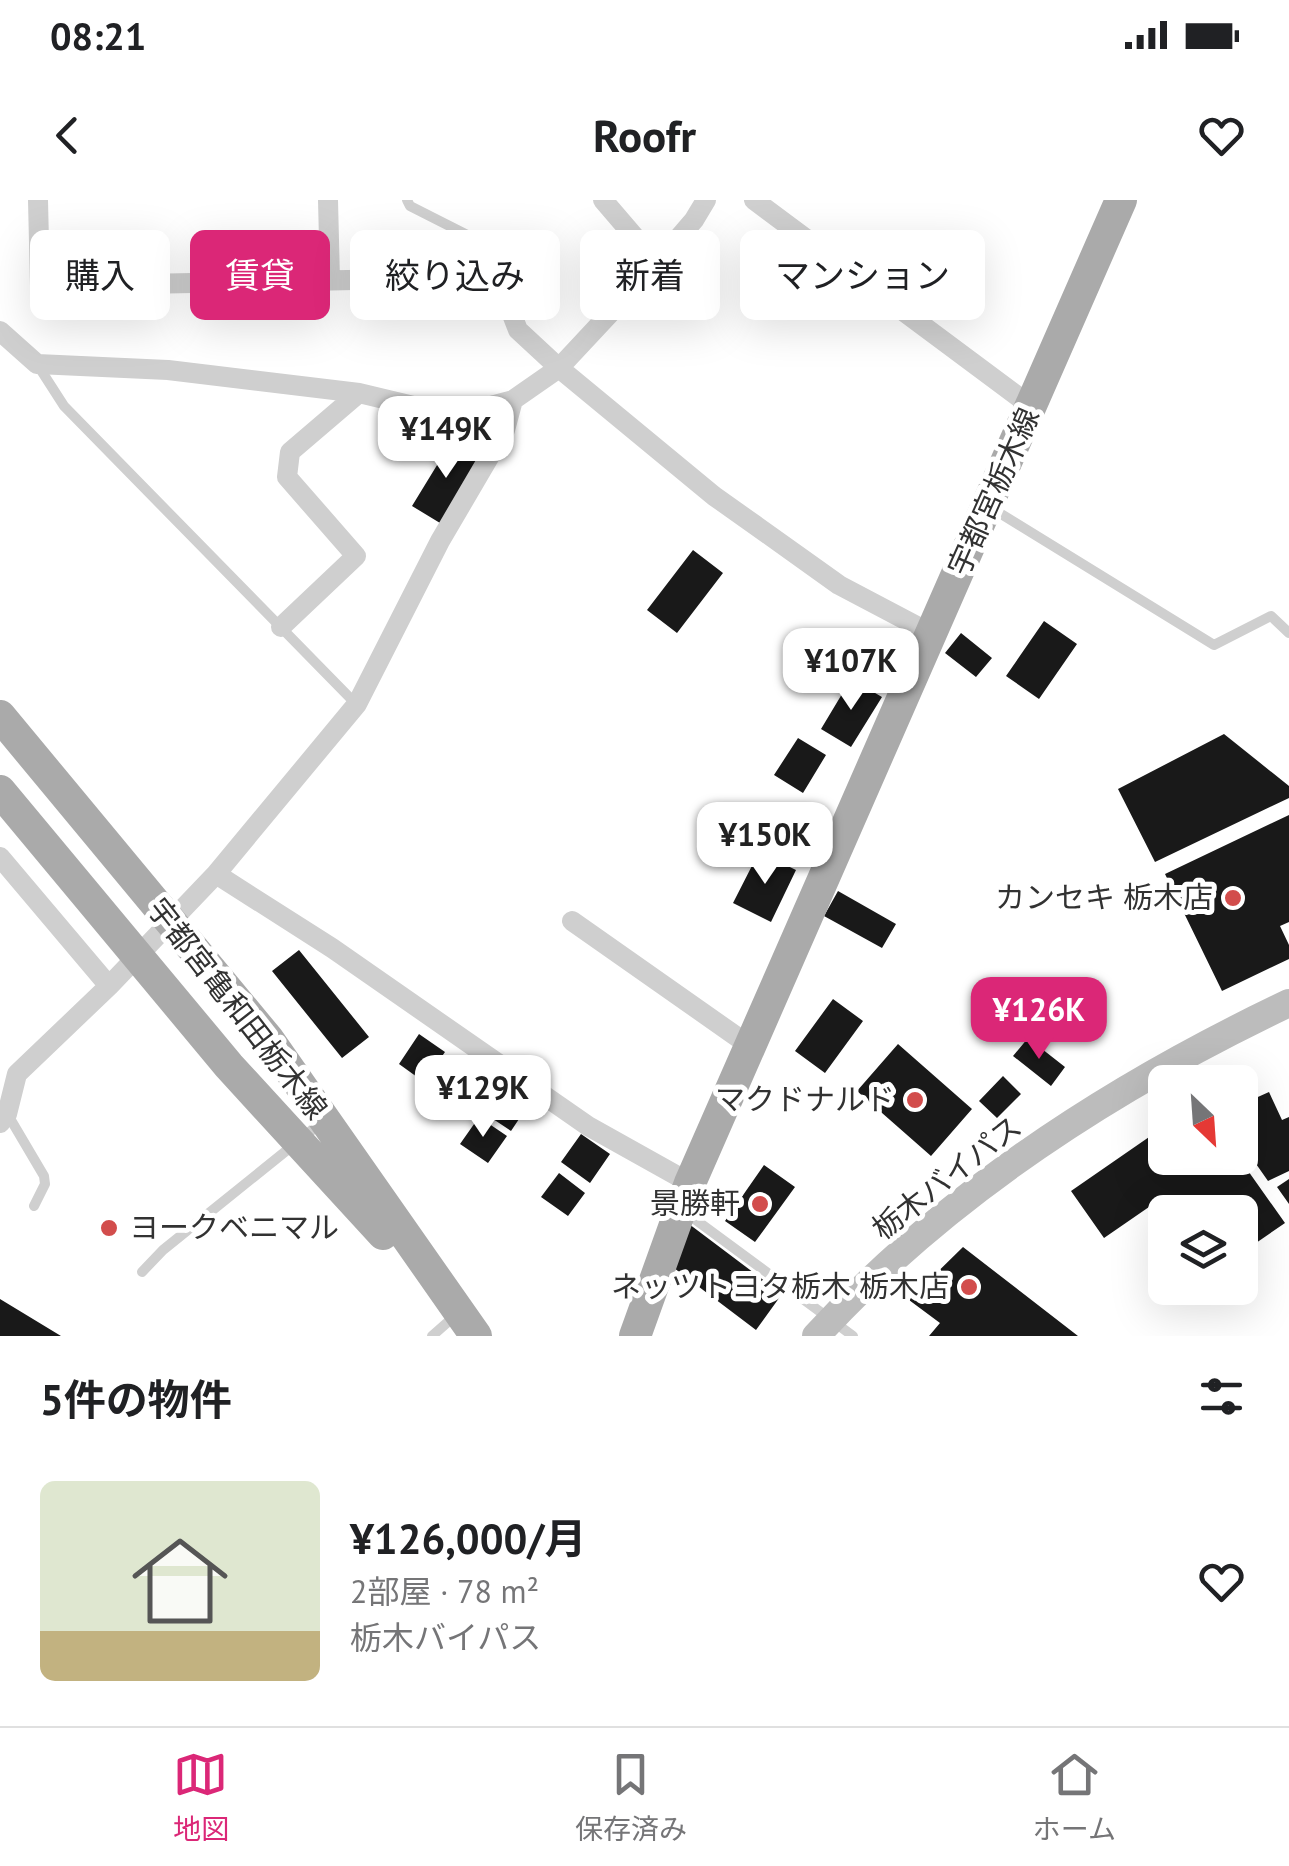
<!DOCTYPE html>
<html lang="ja">
<head>
<meta charset="utf-8">
<style>
	:root { --surface:#fff; --page:#f2f2f2; --text:#202124; --muted:#757577; --line:#e0e0e0; --accent:#db2777 }
	body { margin:0; font-family:"PT Sans","Noto Sans JP",sans-serif; background:var(--page); color:var(--text); height:100vh; display:flex; flex-direction:column; font-size:38px; white-space:nowrap }
	* { box-sizing:border-box; margin:0 }
	p { font-size:32px; color:var(--muted) }
	.icon { flex:none; width:55px; height:55px; fill:none; stroke:currentColor; stroke-width:2; stroke-linecap:round; stroke-linejoin:round }
	.map { position:relative; height:1136px; overflow:hidden }
	.drawer { display:flex; flex-direction:column; background:var(--surface); flex:1 }
	.drawer>* { flex:none }
	.hud { position:absolute; left:30px; top:30px; width:1230px; height:90px; display:flex; gap:20px }
	.needle { width:65px; rotate:155deg }
	.buttons { position:absolute; left:1148px; top:865px; display:grid; gap:20px }
	.buttons a { display:grid; place-items:center; width:110px; height:110px; border-radius:15px; background:var(--surface); box-shadow:0 10px 40px #0002; font-size:50px }
	.price { position:absolute; translate:-50% -85px; padding:0 22px; border-radius:20px; background:#fff; color:#222; font-size:32px; line-height:65px; filter:drop-shadow(0 2px 5px #0008) }
	.price::after { content:''; position:absolute; left:50%; top:60px; width:30px; height:22px; margin-left:-15px; background:inherit; clip-path:polygon(0 0,100% 0,50% 100%) }
	.price.selected { background:var(--accent); color:#fff }
	ul { padding:0; list-style:none }
	li { display:flex; align-items:center; gap:30px; height:250px; padding:0 40px }
	li span { display:grid; place-items:center; flex:none; width:280px; height:200px; border-radius:15px; color:#555 }
	li>.icon { margin-inline-start:auto }
	span .icon { width:120px; height:120px; fill:#fffc; stroke-width:1 }
	li b { font-size:42px }
	h2 { display:flex; justify-content:space-between; align-items:center; height:120px; padding:0 40px; font-size:42px }
	.pill { padding:0 35px; border-radius:15px; background:var(--surface); box-shadow:0 10px 40px #0002; font-size:35px; line-height:90px }
	.pill.selected { background:var(--accent); color:#fff }
	.status { display:flex; justify-content:space-between; align-items:center; height:70px; padding:0 50px; background:var(--surface); direction:ltr }
	.status svg { height:28px; fill:currentColor }
	header { display:flex; justify-content:space-between; align-items:center; height:130px; padding:0 40px; background:var(--surface); font-size:45px; font-weight:700 }
	.tab-bar { display:flex; justify-content:space-around; align-items:center; height:140px; border-top:2px solid var(--line); background:var(--surface); font-size:28px; color:var(--muted) }
	.tab-bar a { display:grid; justify-items:center; gap:5px }
	.tab-bar .selected { color:var(--accent) }
	.map>svg:first-child { display:block }
</style>
</head>
<body>
<div class="status"><b>08:21</b><svg viewBox="0 0 49 12"><path d="M0 12V9h3v3zM5 12V6h3v6zM10 12V3h3v9zM15 12V0h3v12zM26 1h20v11H26zM47 4h2v5h-2z"/></svg></div>
<header><svg class="icon" aria-label="back" viewBox="0 0 24 24"><path d="M15 5l-7 7 7 7"/></svg>Roofr<svg class="icon" aria-label="heart" viewBox="0 0 24 24"><path d="M12 20l-8-8c-3-5 5-10 8-4 3-6 11-1 8 4z"/></svg></header>
<div class="map">
<svg width="1289" height="1136" viewBox="0 0 1289 1136">
	<rect width="100%" height="100%" fill="#fff"/>
	<path fill="#191919" d="M453 239 481 255 440 323 412 306Z
		M693 350 723 373 677 433 647 410Z
		M1044 421 1077 444 1039 499 1006 476Z
		M961 433 992 458 976 477 945 453Z
		M872 434 902 449 882 489 853 475Z
		M851 479 882 497 851 547 821 529Z
		M1224 534 1289 586V598L1155 662 1118 589Z
		M798 538 826 555 803 593 774 575Z
		M1289 615V722L1280 726 1289 745V759L1222 791 1165 674Z
		M759 652 796 670 771 722 733 703Z
		M838 691 896 724 882 748 824 716Z
		M299 750 369 837 342 858 272 771Z
		M833 799 863 821 825 873 795 851Z
		M419 834 445 852 424 882 399 864Z
		M1028 838 1065 867 1051 886 1013 856Z
		M898 844 972 909 931 956 857 891Z
		M1003 876 1021 894 997 918 979 901Z
		M502 886 529 904 511 931 484 913Z
		M1269 892 1282 920 1289 917V971L1268 981 1240 941V905Z
		M479 917 507 936 488 963 460 944Z
		M1165 926V958H1239L1285 1023 1240 1054V1012H1172L1162 998 1104 1038 1071 991Z
		M581 934 610 954 590 983 561 962Z
		M764 965 795 987 755 1042 725 1021Z
		M559 973 585 993 568 1016 541 997Z
		M1289 979V1004L1277 987Z
		M689 1024 782 1094 756 1130 674 1068Z
		M963 1047 1078 1136H929L940 1123 909 1100Z
		M0 1099 61 1136H0Z"/>
	<g fill="none" stroke-linecap="round" stroke-linejoin="round">
		<path stroke="#cfcfcf" stroke-width="10" d="M407 0 410 6 487 45 506 75
			M37 164 64 206 356 504
			M993 309 1214 445 1271 416 1289 433
			M8 915 44 976 45 984 34 1006
			M685 1012 853 1136
			M142 1072 163 1050 322 922
			M432 1136 457 1114"/>
		<path stroke="#cfcfcf" stroke-width="20" d="M38 0 40 86 507 77 511 112 518 130 559 168 714 296 755 325 839 385 932 434
			M328 0 330 80
			M603 0 657 63
			M754 0 1032 207
			M0 131 37 164 168 170 359 193 430 210H476L513 200 559 168 657 63 694 20 706 0
			M281 427 356 356 287 277 290 252 359 193
			M0 657 109 786
			M216 674 332 748 588 926 690 983
			M572 721 750 846
			M0 923 7 914 17 874 109 786 216 674 357 504 440 341 505 230 513 200"/>
		<path stroke="#bcbcbc" stroke-width="28" d="M816 1136C948 992 1114 886 1289 803"/>
		<path stroke="#aaa" stroke-width="32" d="M0 516 268 839 476 1136
			M0 591 229 866 383 1034
			M635 1136 690 983 1121 0"/>
	</g>
	<g fill="#d24d4c" stroke="#fff" stroke-width="4">
		<circle cx="1233" cy="698" r="10"/>
		<circle cx="915" cy="900" r="10"/>
		<circle cx="760" cy="1004" r="10"/>
		<circle cx="109" cy="1028" r="10"/>
		<circle cx="969" cy="1087" r="10"/>
	</g>
	<g text-anchor="middle" stroke-width="10" stroke-linejoin="round" paint-order="stroke">
		<g font-size="30" fill="#323232" stroke="#fff">
			<text transform="translate(994 292) rotate(-66)" y="10">宇都宮栃木線</text>
			<text transform="translate(237 809) rotate(52)" y="10">宇都宮亀和田栃木線</text>
			<text transform="translate(947 978) rotate(-38)" y="10">栃木バイパス</text>
		</g>
		<g font-size="30" fill="#323232" stroke="#fff" text-anchor="end">
			<text x="1213" y="708">カンセキ 栃木店</text>
			<text x="895" y="910">マクドナルド</text>
			<text x="740" y="1014">景勝軒</text>
			<text x="129" y="1038" text-anchor="start">ヨークベニマル</text>
			<text x="949" y="1097">ネッツトヨタ栃木 栃木店</text>
		</g>
	</g>
</svg>
<div class="buttons">
<a><svg class="needle" viewBox="-14 -14 28 28"><path d="M0-13l5 13h-10z" fill="#e53935"/><path d="M0 13l5-13h-10z" fill="#757577"/></svg></a>
<a><svg class="icon" aria-label="layers" viewBox="0 0 24 24"><path d="M12 4l9 5-9 5-9-5zM3 14l9 5 9-5"/></svg></a>
</div>
<b class="price" style="left:446px;top:281px">¥149K</b>
<b class="price" style="left:851px;top:513px">¥107K</b>
<b class="price" style="left:765px;top:687px">¥150K</b>
<b class="price selected" style="left:1039px;top:862px">¥126K</b>
<b class="price" style="left:483px;top:940px">¥129K</b>
<div class="hud">
<a class="pill">購入</a>
<a class="pill selected">賃貸</a>
<a class="pill">絞り込み</a>
<a class="pill">新着</a>
<a class="pill">マンション</a>
</div>
</div>
<section class="drawer">
<h2>5件の物件<svg class="icon" aria-label="filters" viewBox="0 0 24 24"><path d="M4 7h16M4 17h16"/><circle cx="9" cy="7" r="2"/><circle cx="15" cy="17" r="2"/></svg></h2>
<ul>
<li><span style="background:linear-gradient(#dfe7d0 75%,#c2b280 0)"><svg class="icon" aria-label="home" viewBox="0 0 24 24"><path d="M3 11l9-7 9 7M6 9v11h12V9"/></svg></span><div><b>¥126,000/月</b><p>2部屋 · 78 m²</p><p>栃木バイパス</p></div><svg class="icon" aria-label="heart" viewBox="0 0 24 24"><path d="M12 20l-8-8c-3-5 5-10 8-4 3-6 11-1 8 4z"/></svg></li>
</ul>
</section>
<nav class="tab-bar">
<a class="selected"><svg class="icon" aria-label="map" viewBox="0 0 24 24"><path d="M3 6l6-2 6 2 6-2v14l-6 2-6-2-6 2zM9 4v14M15 6v14"/></svg>地図</a>
<a><svg class="icon" aria-label="saved" viewBox="0 0 24 24"><path d="M7 4h10v16l-5-4-5 4z"/></svg>保存済み</a>
<a><svg class="icon" aria-label="home" viewBox="0 0 24 24"><path d="M3 11l9-7 9 7M6 9v11h12V9"/></svg>ホーム</a>
</nav>
</body>
</html>
